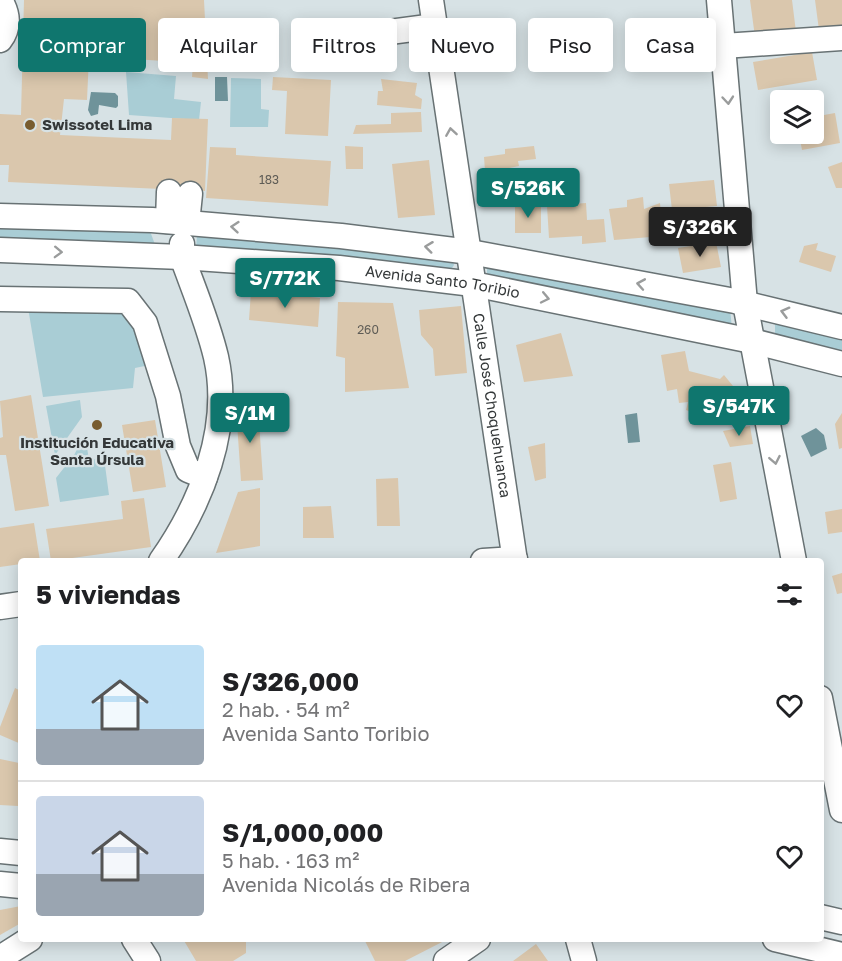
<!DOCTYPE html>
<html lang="es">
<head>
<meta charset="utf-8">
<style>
	:root { --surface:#fff; --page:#f6f6f6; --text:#202124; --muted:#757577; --line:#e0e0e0; --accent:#0f766e }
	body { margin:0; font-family:"Golos Text",sans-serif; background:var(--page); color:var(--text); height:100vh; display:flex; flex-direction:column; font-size:22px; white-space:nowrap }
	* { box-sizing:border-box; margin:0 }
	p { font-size:20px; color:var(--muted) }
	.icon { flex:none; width:33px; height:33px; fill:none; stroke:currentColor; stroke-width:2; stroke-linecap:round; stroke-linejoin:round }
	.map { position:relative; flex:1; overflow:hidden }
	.sheet { position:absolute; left:18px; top:558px; width:806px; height:384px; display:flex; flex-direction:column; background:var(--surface); border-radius:6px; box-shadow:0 3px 15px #0003 }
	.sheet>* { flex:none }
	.hud { position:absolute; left:18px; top:18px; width:807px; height:54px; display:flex; gap:12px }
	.tools { position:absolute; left:770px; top:90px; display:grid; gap:12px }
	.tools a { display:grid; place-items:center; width:54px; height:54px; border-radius:6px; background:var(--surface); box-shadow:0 3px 15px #0003; font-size:30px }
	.price { position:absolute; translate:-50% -51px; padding:0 14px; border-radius:6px; background:var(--accent); color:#fff; font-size:20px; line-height:39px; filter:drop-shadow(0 2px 3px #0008) }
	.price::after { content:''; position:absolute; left:50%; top:36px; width:18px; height:14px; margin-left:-9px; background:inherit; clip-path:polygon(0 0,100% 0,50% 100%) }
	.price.on { background:#222; color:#fff }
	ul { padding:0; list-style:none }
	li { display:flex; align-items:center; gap:18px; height:150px; padding:0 18px }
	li+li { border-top:2px solid var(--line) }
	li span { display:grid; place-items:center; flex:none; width:168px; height:120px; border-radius:6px; color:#555 }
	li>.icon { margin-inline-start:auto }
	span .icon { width:72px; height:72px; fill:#fffc; stroke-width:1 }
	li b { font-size:26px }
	h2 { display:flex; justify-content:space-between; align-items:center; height:72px; padding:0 18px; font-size:26px }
	.chip { padding:0 21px; border-radius:6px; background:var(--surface); box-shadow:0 3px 15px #0003; font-size:21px; line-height:54px }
	.chip.on { background:var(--accent); color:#fff }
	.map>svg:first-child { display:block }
</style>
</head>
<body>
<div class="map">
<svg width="842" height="961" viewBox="0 0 842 961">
	<rect width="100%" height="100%" fill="#d7e2e5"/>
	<path fill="#a9cdd5" d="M126 72 176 76 174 99 201 102 199 120 129 115Z
		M231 78 261 79V109L269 110 268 127H230Z
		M0 223 150 231 157 250 0 241Z
		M197 233 451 254 454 265 450 271 196 251Z
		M487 262 730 309 732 328 487 280Z
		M25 290 139 295 169 361 135 368 133 388 43 397Z
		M775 321 842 339V359L775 340Z
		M80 400 82 417 55 455 46 406Z
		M85 435 89 460 104 458 109 495 60 502 56 478 74 455Z"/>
	<path fill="#6f939a" d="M215 77H227L228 101H215Z
		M91 92 115 93 118 96V106L116 108 99 105 98 114 91 116 88 110Z
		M637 413 640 442 628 443 625 415Z
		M816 428 824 435 827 449 811 457 801 436Z"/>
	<path fill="#dac7ad" d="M24 0H204L208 79 192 77 193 63 89 56 87 100 64 99 60 135 171 140 172 118 208 119 205 191 8 182 9 165H0V114L21 115Z
		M750 0H792L796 32 755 37Z
		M815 0H842V27L819 30Z
		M812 52 817 80 758 90 753 62Z
		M273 77 331 80 328 136 285 134 287 91 272 90Z
		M381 79 417 83 415 95 422 99 421 109 377 105 378 91H383Z
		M421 112 422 132 353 134 356 125 391 124V113Z
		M835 113 840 143 802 150 799 134H813V117Z
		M345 146 363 147V169H346Z
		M534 146 536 159 518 161 519 166 509 168 513 197 495 199 491 170 485 171 484 157 505 154V149Z
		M210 147 236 148V155L331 161 328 206 206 198Z
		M429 160 435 215 398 218 392 164Z
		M842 162V188H836L828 167Z
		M714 180 717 206 672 210 669 184Z
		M643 197 644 209 660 203 663 236 614 240 609 209 627 207V200Z
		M586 203 587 220 604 219 606 242 582 244V236L549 238 547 206Z
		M515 206H541V233H515Z
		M716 242 721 267 683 273 678 248Z
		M818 243 816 250 836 256 831 272 799 262 804 246Z
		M251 291 320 298 318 327 249 320Z
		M338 302 393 303 409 388 345 392V358L336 356Z
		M461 306 467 373 435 376 433 349 421 335 419 310Z
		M561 333 573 376 524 382 516 345Z
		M685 351 689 371 720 379 724 375 733 386 722 396 723 423H713L705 403 701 416 686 410 688 402 679 403 677 389 667 391 661 355Z
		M31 395 49 506 15 511 6 455H0V438L3 437 0 401Z
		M258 407 263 480 241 481 236 408Z
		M842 413V448L839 449 835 424Z
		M155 420 166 487 133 492 122 425Z
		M750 426 753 444 730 447 723 431Z
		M545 443 546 478 535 481 528 447Z
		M731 462 737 499 720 502 713 465Z
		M398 478 400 526H377L376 479Z
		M260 488V546L216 553 238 492Z
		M144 498 151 547 51 561 46 529 123 519 121 501Z
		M331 506 334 538H303V507Z
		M842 509V532L828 534 825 512Z
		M34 523 40 561H21V564L0 567V528Z
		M842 573V593L837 594 832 576Z
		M15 688 21 691V744L0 735V727Z
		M0 759 19 763 18 806 0 805Z
		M21 906V923L0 935V910Z
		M183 939H246V953L233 961H196Z
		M446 940 405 961H375L365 941Z
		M536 944 548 961H513Z"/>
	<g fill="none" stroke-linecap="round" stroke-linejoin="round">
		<defs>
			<g id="minor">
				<path d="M0 0C8 13 10 27 0 40"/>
				<path id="s1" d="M431 0 515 561"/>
				<path d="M719 0 745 303 794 561"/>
				<path d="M382 33 435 26"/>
				<path d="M723 46 842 38"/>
				<path d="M0 216 152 220 341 236 470 252 735 301 842 327"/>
				<path d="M168 221 169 192"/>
				<path d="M187 223 190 194"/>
				<path id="s2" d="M0 250 182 257 339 268 473 284 752 341 842 364"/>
				<path d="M0 299 128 301 145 323 168 396 178 446 188 470 205 477"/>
				<path d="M161 561C201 504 232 428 216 357 208 323 194 290 182 257V244"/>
				<path d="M483 561 515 559"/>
				<path d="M0 607 21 604"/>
				<path d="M820 698 842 810"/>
				<path d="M0 851 21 853"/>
				<path d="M0 884 21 886"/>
				<path d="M820 917 842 922"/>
				<path d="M134 939 148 961"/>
				<path d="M578 939 584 961"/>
				<path d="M775 939 842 955"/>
				<path d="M0 958 30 939"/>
				<path d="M446 961 478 939"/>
			</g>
		</defs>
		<use href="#minor" stroke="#687274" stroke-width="27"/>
		<use href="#minor" stroke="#fff" stroke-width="24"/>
	</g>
	<defs><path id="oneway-chevron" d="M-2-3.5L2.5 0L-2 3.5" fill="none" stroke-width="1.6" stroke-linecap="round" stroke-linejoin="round" transform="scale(1.5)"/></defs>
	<g stroke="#9a9c9c">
		<use href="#oneway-chevron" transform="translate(728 100) rotate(85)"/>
		<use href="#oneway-chevron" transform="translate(451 132) rotate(-99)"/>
		<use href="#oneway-chevron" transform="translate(235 227) rotate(-175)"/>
		<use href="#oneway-chevron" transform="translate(429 247) rotate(-173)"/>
		<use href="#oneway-chevron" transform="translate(58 252) rotate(2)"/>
		<use href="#oneway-chevron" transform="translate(641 284) rotate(-170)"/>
		<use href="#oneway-chevron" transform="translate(545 298) rotate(12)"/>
		<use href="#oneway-chevron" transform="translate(785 312) rotate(-165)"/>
		<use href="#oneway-chevron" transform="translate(775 460) rotate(79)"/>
	</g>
	<g fill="#785c2f" stroke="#d7e2e5" stroke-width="2">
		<circle cx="30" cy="125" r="6"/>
		<circle cx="97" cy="425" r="6"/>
	</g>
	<g text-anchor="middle" stroke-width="4.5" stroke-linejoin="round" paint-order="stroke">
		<g font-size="12" fill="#5e5c56">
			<text x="269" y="184">183</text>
			<text x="368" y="334">260</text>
		</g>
		<g font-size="15" font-weight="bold" fill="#343839" stroke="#d7e2e5" text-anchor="start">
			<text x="42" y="130">Swissotel Lima</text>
			<text x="97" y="448" text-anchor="middle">Institución Educativa<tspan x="97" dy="17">Santa Úrsula</tspan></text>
		</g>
		<g font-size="15" fill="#343839" stroke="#d7e2e5">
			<text dy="5" stroke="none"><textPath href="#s2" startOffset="444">Avenida Santo Toribio</textPath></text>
			<text dy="5" stroke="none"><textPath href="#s1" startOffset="410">Calle José Choquehuanca</textPath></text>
		</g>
	</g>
</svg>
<div class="tools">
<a><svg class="icon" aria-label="layers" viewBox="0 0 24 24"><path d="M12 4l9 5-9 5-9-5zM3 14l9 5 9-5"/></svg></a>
</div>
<b class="price" style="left:528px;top:219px">S/526K</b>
<b class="price on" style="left:700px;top:258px">S/326K</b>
<b class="price" style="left:285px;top:309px">S/772K</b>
<b class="price" style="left:739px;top:437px">S/547K</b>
<b class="price" style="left:250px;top:444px">S/1M</b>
<div class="hud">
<a class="chip on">Comprar</a>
<a class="chip">Alquilar</a>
<a class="chip">Filtros</a>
<a class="chip">Nuevo</a>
<a class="chip">Piso</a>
<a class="chip">Casa</a>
</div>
<section class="sheet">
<h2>5 viviendas<svg class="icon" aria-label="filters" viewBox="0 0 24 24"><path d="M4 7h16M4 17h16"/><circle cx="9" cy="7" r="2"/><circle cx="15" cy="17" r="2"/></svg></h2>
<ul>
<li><span style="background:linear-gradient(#bfe0f5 70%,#9aa5b1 0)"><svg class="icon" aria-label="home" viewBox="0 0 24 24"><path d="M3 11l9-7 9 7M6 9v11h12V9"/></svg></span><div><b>S/326,000</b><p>2 hab. · 54 m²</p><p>Avenida Santo Toribio</p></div><svg class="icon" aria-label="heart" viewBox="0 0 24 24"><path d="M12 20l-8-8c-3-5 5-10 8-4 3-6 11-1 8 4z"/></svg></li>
<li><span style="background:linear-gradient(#c9d6e8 65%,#9aa5b1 0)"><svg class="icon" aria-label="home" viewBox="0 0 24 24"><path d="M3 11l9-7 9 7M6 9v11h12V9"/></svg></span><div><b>S/1,000,000</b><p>5 hab. · 163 m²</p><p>Avenida Nicolás de Ribera</p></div><svg class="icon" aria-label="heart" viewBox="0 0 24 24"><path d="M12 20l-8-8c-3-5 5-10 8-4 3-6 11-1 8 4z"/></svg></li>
</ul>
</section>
</div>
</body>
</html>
